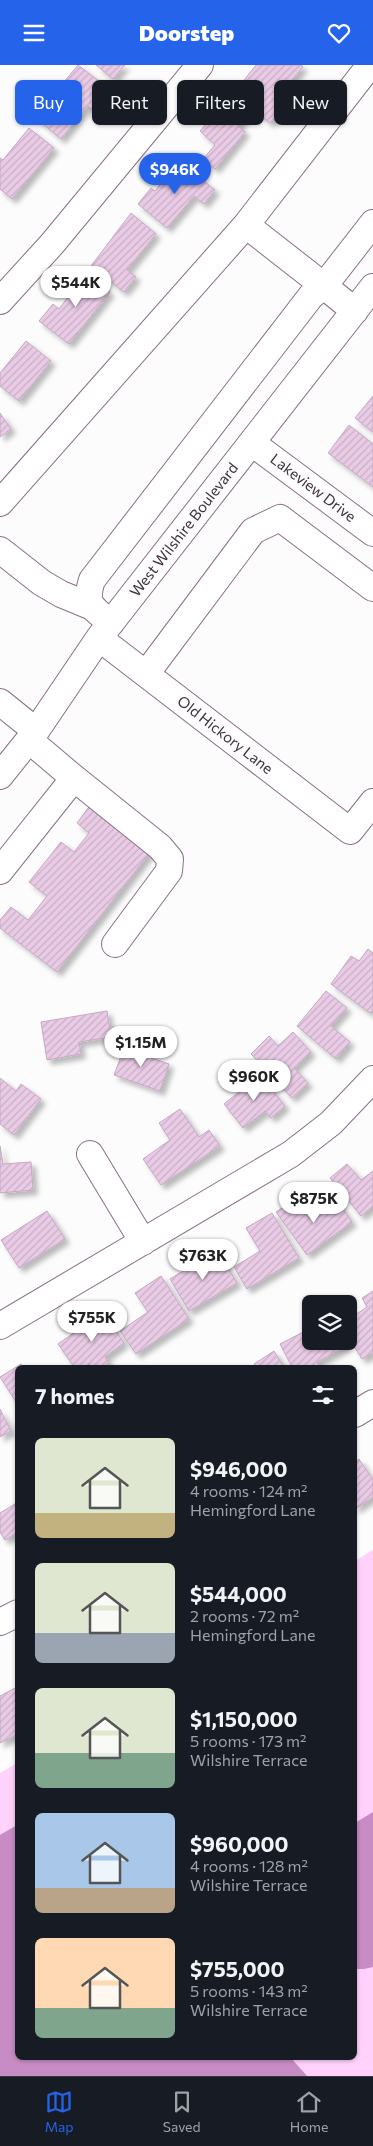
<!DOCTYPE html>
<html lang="en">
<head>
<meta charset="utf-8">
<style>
	:root { --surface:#171b24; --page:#20242c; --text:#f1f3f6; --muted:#9ea1a6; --line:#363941; --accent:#2563eb }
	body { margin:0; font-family:Commissioner,sans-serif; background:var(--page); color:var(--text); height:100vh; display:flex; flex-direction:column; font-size:19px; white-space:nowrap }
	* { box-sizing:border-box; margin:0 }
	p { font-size:16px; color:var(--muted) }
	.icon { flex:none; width:28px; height:28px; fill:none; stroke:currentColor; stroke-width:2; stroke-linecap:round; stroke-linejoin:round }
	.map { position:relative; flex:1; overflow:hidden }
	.drawer { position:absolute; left:15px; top:1300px; width:342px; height:695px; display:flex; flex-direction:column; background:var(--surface); border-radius:8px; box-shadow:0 1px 4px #0004 }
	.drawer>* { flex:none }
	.guide { position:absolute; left:15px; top:15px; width:344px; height:45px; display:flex; gap:10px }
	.tools { position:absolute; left:302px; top:1230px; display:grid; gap:10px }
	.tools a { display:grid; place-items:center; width:55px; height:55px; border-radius:8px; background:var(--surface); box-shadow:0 1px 4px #0004; font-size:25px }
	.price { position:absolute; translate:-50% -42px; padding:0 11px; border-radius:18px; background:#fff; color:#222; font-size:16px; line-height:32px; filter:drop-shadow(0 1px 2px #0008) }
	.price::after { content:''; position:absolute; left:50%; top:30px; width:15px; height:11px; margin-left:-8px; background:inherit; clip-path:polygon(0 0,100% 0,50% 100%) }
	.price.active { background:var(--accent); color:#fff }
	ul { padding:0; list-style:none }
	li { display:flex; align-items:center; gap:15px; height:125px; padding:0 20px }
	li span { display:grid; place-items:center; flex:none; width:140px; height:100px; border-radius:8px; color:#555 }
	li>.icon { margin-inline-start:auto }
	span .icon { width:60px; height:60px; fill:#fffc; stroke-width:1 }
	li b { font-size:21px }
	h2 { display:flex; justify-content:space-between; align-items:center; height:60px; padding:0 20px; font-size:21px }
	.chip { padding:0 18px; border-radius:8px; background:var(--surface); box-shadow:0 1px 4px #0004; font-size:18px; line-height:45px }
	.chip.active { background:var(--accent); color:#fff }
	header { display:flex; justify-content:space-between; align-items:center; height:65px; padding:0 20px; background:var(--accent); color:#fff; font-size:22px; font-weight:800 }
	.tabs { display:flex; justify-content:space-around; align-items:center; height:70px; border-top:1px solid var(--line); background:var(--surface); font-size:14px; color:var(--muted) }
	.tabs a { display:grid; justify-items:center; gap:2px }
	.tabs .active { color:var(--accent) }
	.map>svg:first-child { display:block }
</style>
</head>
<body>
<header><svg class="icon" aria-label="menu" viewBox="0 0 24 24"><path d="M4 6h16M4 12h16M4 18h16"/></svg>Doorstep<svg class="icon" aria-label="heart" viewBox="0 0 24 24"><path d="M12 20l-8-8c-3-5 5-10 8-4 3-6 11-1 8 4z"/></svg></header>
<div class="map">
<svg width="373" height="2011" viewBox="0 0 373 2011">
	<defs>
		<pattern id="building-hatch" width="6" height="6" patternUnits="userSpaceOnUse" patternTransform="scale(1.25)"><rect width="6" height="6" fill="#e9cbe6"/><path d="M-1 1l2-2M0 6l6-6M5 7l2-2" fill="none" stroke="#c9afc6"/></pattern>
		<filter id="shadow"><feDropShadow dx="4.5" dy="4.5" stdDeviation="2.5" flood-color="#0004"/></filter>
	</defs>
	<rect width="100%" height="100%" fill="#fcfcfc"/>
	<path fill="#ffd1fb" d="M373 1485V2011H0V1708L17 1698 18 1992H355V1496Z"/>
	<path fill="#c78cc3" d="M373 1747V1902L364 1904H355V1758Z
		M17 1760 18 1992 291 1993 307 2011H0V1770Z"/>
	<path fill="url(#building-hatch)" stroke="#c5a8c2" filter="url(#shadow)" d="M78 0 108 23 91 44 88 41 61 74 35 52Z
		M96 0H125L113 14Z
		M256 0H301L303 2 276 34 284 41 270 58 234 28Z
		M226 35 246 51 238 61 245 67 215 104 203 94 215 80 200 66Z
		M29 63 54 83 12 134 0 124V93L3 95Z
		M179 96 215 125 204 139 194 131 167 163 138 139 151 123 155 126Z
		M131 148 156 169 127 205 136 212 124 227 91 201Z
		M82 205 110 227 69 279 39 256 53 239 59 244 71 228 67 225Z
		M26 276 51 296 19 336 0 321V308Z
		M373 331V367L355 353Z
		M0 348 11 364 0 372Z
		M349 360 373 379V422L328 388Z
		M91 739 151 786 57 907 0 863V855L11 842 28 855 47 831 29 817 61 777 74 787 89 768 77 758Z
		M368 884 373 888V945L370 948 331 919 351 891 359 896Z
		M326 926 347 943 331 961 350 977 336 994 297 961Z
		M107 946 111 972 79 977 81 989 47 995 41 957Z
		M293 967 311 987 294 1003 308 1018 292 1033 251 989 269 971 278 981Z
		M126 978 142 983 140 989 169 999 160 1026 114 1010Z
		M260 1010 285 1041 271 1053 265 1046 243 1063 224 1039Z
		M0 1013 16 1026 21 1019 41 1034 14 1070 0 1059Z
		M180 1044 199 1072 209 1065 220 1081 161 1120 143 1094 170 1075 159 1058Z
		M0 1081 3 1099 31 1097 33 1125 0 1128Z
		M347 1099 361 1115 373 1106V1141L361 1151 330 1113Z
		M295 1134 309 1153 336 1134 352 1157 307 1190 276 1147Z
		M47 1146 65 1174 19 1203 1 1175Z
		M272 1148 299 1193 247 1224 234 1202 260 1186 246 1163Z
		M217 1185 237 1218 189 1246 170 1214Z
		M161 1211 189 1254 136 1289 120 1266 148 1247 135 1228Z
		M373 1226V1288L362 1294 349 1273V1254L367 1242 362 1233Z
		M103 1247 124 1278 105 1292 109 1298 103 1302H92L89 1299 84 1302H74L58 1279Z
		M311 1263V1276H343L346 1282 317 1297 320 1302H292L280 1279Z
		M274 1286 284 1302H256L254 1299Z
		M21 1299 23 1302H18V1340L0 1312Z
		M0 1344 11 1366 0 1372Z
		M359 1394 373 1415V1432L355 1444V1397Z
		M18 1437V1467L5 1475 0 1467V1448Z
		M17 1622 18 1669 0 1678V1631Z"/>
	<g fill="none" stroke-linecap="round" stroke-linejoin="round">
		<defs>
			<path id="minor" d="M246 160 324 221 373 158
				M0 236 52 179 200 0
				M252 378 373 468
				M0 438 246 160 370 0
				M0 485 42 518 61 529 90 541
				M111 558C92 542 84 540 92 515L311 231 324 221 355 246
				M99 573 350 766 373 737
				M146 609 253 466 280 453 373 523
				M0 637 36 666
				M0 711 36 666 99 573 373 222
				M74 713 160 782 170 794 169 806 115 879
				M0 806 74 713 29 675
				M90 1089 143 1177
				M0 1261 291 1089 331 1058 373 1014
				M355 1349 373 1338
				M0 1557 18 1548"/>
		</defs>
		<use href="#minor" stroke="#8a6f88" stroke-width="28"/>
		<use href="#minor" stroke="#fff" stroke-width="26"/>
	</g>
	<g text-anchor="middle" stroke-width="4.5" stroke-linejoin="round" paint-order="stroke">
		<g font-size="15" fill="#3e323d" stroke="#fcfcfc">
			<text transform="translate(313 423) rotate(37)" y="5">Lakeview Drive</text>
			<text transform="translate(184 465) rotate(-52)" y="5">West Wilshire Boulevard</text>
			<text transform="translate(225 670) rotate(38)" y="5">Old Hickory Lane</text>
		</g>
	</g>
</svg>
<div class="tools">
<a><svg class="icon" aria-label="layers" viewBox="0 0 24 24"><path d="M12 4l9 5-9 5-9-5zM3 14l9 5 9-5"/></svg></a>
</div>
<b class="price active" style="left:175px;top:130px">$946K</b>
<b class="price" style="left:76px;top:243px">$544K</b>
<b class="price" style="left:141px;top:1003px">$1.15M</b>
<b class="price" style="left:254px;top:1037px">$960K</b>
<b class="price" style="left:314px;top:1159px">$875K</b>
<b class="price" style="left:203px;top:1216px">$763K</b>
<b class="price" style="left:92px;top:1278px">$755K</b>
<div class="guide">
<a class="chip active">Buy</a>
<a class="chip">Rent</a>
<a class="chip">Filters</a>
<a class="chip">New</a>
</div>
<section class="drawer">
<h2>7 homes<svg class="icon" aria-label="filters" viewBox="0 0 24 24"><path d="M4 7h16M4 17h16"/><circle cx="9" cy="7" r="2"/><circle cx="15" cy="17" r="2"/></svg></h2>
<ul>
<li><span style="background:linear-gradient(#dfe7d0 75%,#c2b280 0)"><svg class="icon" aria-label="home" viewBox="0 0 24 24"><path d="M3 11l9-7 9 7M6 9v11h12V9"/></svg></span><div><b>$946,000</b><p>4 rooms · 124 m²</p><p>Hemingford Lane</p></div></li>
<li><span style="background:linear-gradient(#dfe7d0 70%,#9aa5b1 0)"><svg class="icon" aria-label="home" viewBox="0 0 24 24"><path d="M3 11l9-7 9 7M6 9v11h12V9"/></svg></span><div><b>$544,000</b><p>2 rooms · 72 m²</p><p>Hemingford Lane</p></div></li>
<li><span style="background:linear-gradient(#dfe7d0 65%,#7fa58c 0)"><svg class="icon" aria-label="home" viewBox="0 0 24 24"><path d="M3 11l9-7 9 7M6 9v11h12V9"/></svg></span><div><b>$1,150,000</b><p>5 rooms · 173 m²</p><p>Wilshire Terrace</p></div></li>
<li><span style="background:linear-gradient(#a9c7e8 75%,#b9a48a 0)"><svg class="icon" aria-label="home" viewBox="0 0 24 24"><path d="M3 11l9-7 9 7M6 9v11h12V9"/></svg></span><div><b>$960,000</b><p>4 rooms · 128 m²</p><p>Wilshire Terrace</p></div></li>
<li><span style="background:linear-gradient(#ffd9b3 70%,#7fa58c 0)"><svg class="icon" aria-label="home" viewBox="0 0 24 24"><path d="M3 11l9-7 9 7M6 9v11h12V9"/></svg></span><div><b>$755,000</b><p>5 rooms · 143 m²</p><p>Wilshire Terrace</p></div></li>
</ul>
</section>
</div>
<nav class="tabs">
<a class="active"><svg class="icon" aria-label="map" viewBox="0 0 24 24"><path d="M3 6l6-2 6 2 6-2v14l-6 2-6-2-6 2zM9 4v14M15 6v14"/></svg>Map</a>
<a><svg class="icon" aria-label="saved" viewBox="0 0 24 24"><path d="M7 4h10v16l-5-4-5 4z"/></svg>Saved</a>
<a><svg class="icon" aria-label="home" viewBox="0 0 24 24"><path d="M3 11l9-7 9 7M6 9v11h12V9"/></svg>Home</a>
</nav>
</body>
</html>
